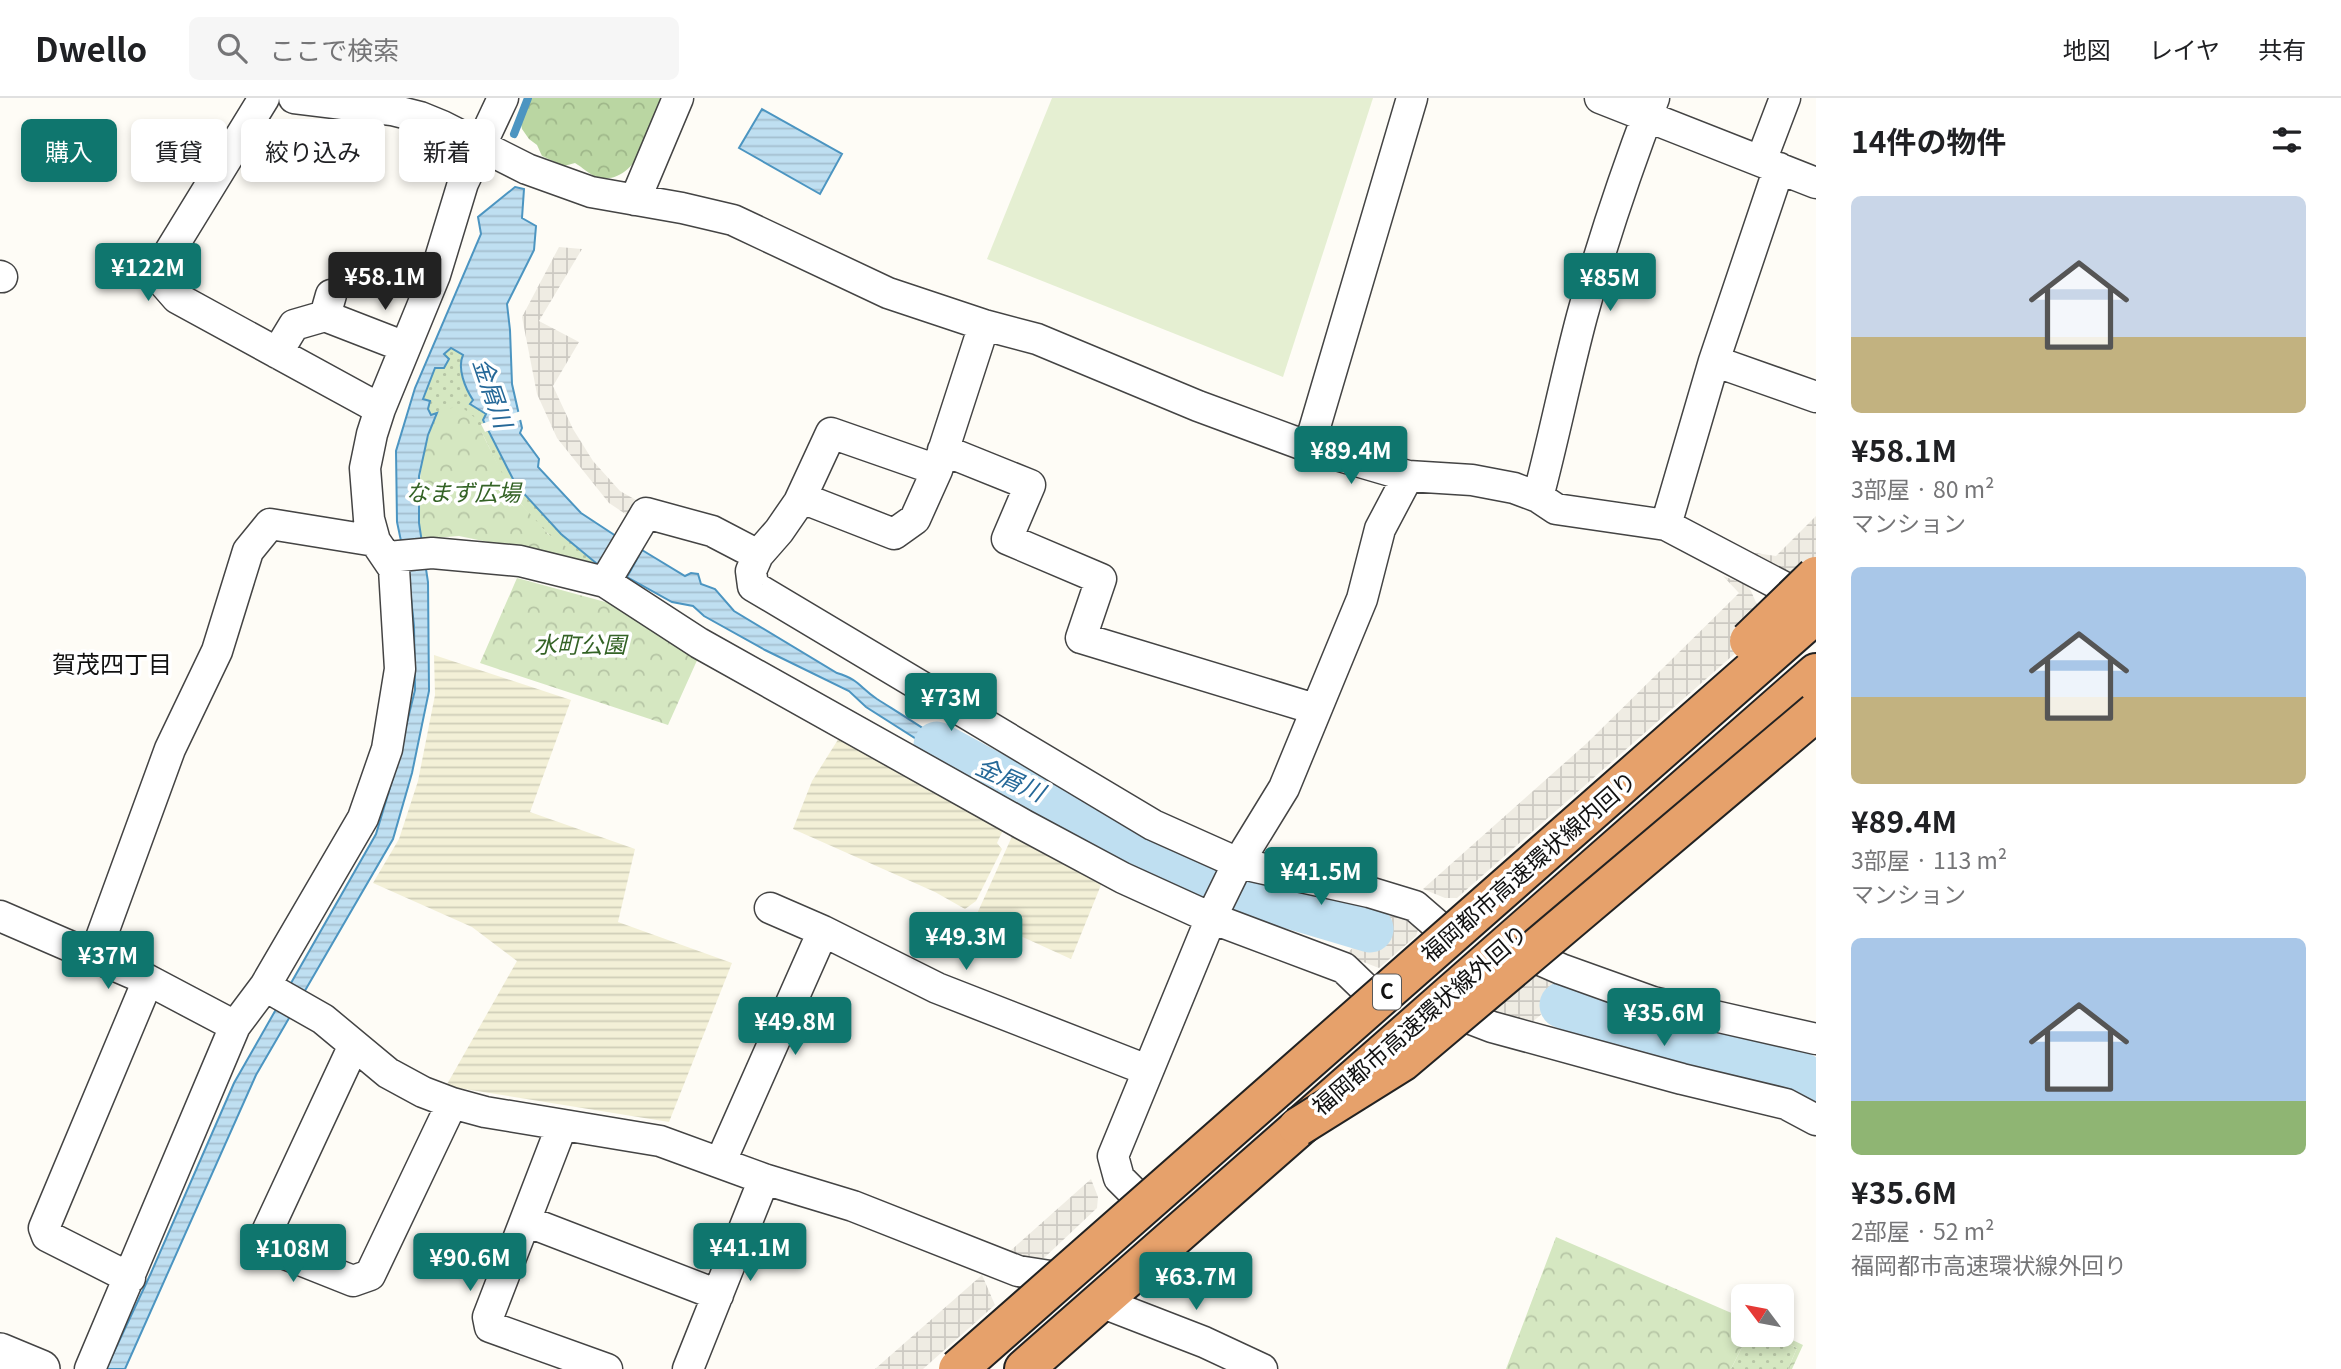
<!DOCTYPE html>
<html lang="ja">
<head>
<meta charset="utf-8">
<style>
	:root { --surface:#fff; --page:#f6f6f6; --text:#202124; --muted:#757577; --line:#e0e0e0; --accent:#0f766e }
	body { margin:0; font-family:Georgia,"Noto Sans JP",serif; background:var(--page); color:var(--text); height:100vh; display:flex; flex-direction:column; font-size:26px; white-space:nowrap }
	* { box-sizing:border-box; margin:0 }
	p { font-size:23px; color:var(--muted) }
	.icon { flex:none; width:38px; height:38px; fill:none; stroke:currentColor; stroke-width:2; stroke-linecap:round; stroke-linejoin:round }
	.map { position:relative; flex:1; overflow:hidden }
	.details { display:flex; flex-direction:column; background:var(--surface); width:525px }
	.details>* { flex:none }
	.hud { position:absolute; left:21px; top:21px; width:665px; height:63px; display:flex; gap:14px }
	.needle { width:46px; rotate:302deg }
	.fabs { position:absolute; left:1731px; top:1186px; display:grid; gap:14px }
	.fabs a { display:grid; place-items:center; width:63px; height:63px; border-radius:10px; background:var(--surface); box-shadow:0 4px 10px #0003; font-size:35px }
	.price { position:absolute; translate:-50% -60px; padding:0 16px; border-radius:7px; background:var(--accent); color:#fff; font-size:23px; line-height:46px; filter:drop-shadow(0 2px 4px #0008) }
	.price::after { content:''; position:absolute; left:50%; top:42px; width:21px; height:16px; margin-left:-10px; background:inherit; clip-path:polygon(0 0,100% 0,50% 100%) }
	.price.on { background:#222; color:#fff }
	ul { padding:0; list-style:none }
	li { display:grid; align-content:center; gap:14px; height:371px; padding:0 35px }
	li span { display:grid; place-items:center; height:217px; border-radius:10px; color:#555 }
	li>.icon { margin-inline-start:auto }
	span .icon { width:126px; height:126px; fill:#fffc; stroke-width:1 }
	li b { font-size:30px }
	h2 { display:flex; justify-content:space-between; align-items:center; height:84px; padding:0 35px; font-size:30px }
	.pill { padding:0 24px; border-radius:10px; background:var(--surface); box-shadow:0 4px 10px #0003; font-size:24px; line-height:63px }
	.pill.on { background:var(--accent); color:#fff }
	header { display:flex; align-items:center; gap:42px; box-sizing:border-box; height:98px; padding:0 35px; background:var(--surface); border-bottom:2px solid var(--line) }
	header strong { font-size:33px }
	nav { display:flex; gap:38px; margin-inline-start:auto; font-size:24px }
	.search { width:490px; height:63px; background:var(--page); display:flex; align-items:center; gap:18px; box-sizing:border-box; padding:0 24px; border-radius:10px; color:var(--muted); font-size:26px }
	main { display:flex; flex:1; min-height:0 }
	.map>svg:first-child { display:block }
</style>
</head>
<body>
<header>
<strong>Dwello</strong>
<div class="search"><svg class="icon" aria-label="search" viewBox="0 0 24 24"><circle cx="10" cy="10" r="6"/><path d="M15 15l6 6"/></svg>ここで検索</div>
<nav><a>地図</a><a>レイヤ</a><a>共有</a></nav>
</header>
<main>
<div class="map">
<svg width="1816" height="1271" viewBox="0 0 1816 1271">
	<defs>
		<pattern id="farmland-rules" width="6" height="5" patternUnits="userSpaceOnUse" patternTransform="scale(1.75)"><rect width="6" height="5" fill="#f3f0d7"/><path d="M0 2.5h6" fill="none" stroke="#cfcdb8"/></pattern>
		<pattern id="grass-dots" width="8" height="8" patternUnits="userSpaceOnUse" patternTransform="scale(1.75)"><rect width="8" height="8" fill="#d5e7c1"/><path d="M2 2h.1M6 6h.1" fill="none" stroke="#b6c5a5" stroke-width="1.8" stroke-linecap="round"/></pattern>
		<pattern id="forest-crowns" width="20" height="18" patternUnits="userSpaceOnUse" patternTransform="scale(1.75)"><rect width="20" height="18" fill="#bad6a2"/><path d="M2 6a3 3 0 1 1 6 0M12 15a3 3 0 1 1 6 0" fill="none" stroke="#9fb78a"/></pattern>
		<pattern id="park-crowns" width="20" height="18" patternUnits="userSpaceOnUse" patternTransform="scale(1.75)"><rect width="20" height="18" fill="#d5e7c1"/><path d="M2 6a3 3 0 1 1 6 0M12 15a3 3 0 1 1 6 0" fill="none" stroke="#b6c5a5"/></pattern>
		<pattern id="plaza-grid" width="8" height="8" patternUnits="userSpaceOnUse" patternTransform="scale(1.75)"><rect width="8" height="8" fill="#efece3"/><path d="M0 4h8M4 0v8" fill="none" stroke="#ccc9c2"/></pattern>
		<pattern id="water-rules" width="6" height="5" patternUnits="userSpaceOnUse" patternTransform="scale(1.75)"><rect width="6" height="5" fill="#bfdff1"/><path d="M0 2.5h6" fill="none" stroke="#a3bece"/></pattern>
	</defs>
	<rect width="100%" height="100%" fill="#fefcf6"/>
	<path fill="url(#farmland-rules)" d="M434 557 571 602 530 714 635 751 618 824 732 865 669 1024 446 988 517 863 472 829 373 785 399 741 418 683 435 597Z
		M839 640 1004 730 997 745 1002 751 976 803 965 811 935 794 793 731 812 683Z
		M1014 734 1103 782 1071 861 976 818Z"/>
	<path fill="url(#grass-dots)" d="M452 247 464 251 486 316 516 387 560 434 602 470C567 458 536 427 515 398 501 380 493 355 482 335L432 321 419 305 434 267Z
		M1748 1237H1770L1797 1250 1788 1271H1731Z"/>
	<path fill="url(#forest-crowns)" d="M530 0H665C654 27 636 90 597 79 590 77 582 69 575 65L564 68 542 58 537 47 529 41 522 31 520 22Z"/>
	<path fill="url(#park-crowns)" d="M454 309 464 311 474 319 513 397 548 436 589 465 459 438 421 441C415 398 420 356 437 315Z
		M517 480 609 505 699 558 668 627 480 565Z
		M1556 1139 1743 1220V1237H1748L1731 1271H1506Z
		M1770 1237H1782L1803 1247 1792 1271H1788L1797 1250Z"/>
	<path fill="#e5efd2" d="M1052 0H1373L1283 279 987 161Z"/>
	<path fill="url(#plaza-grid)" d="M559 149 582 151 539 223 579 244 553 288 573 331 593 363 620 393 636 402 627 417 609 405 557 340 537 296 522 219Z
		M1816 418V476H1804L1780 471 1748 454 1776 458Z
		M1723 478 1747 487 1751 493 1761 516 1756 537 1457 800H1445L1423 791 1587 645 1739 495Z
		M1394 812 1419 829 1416 838 1379 870 1345 857Z
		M1517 869 1577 887 1525 930 1485 913Z
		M1091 1081 1098 1099 1097 1110 1044 1160 1031 1161 1009 1154Z
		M982 1177 995 1207 923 1271H875Z"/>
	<path fill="url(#water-rules)" stroke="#4c95c1" stroke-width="2" d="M762 11 842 56 820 96 739 50Z
		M515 89 524 91 522 120 536 128 534 152 507 206 510 232 512 286 522 330 520 335 539 361 538 369 581 415 619 440 602 470 561 436 516 387 483 322 486 316 470 306 473 302C465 290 457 270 463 257L451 250 444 256 449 261 444 270H435L423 301 430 303 428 311 431 317 437 315 428 337 419 378V425L428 484 429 593 412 675 393 741 256 977 125 1271H106L151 1175 234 985 376 736 395 673 415 592 414 528 409 481 397 424 396 353 415 290 481 136 478 119Z
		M642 452 685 478 691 475 698 476 701 486 715 491 734 513 837 575C860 582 859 589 877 601 918 627 960 653 999 682L951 663 866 609 849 593 765 552 704 518 693 508 672 504 627 479Z"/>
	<path fill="#fefcf6" d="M521 313 523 321 485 334 481 326Z"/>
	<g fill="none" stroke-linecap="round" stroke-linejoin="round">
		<path stroke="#4c95c1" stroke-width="8" d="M514 36 528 0"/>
		<path stroke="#bfdff1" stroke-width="47" d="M937 647 1012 688 1054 702 1125 743 1269 801 1370 831
			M1563 907 1628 929 1789 970 1816 987"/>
		<defs>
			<path id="minor" d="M264 0 156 176 177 200 380 311
				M294 0 392 12 420 19 442 28 527 71 591 94 682 110 733 122 888 195 984 227 1037 241 1198 308 1309 349 1408 378 1472 382 1514 390 1538 399 1556 411 1666 427 1816 506
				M1600 0 1816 85
				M1761 63 1785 0
				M635 102 678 0
				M0 178 2 179
				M331 197 325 218 405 249
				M984 227 937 372 915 421 894 436 812 404H799L779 433 758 457 751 473 753 488 1153 727 1238 765 1369 794 1415 808 1445 834
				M277 255 294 227 325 218
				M1714 263 1816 299
				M1309 349 1412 0
				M943 352 1030 387 1007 441 1101 481 1081 540 1315 611
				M1538 399C1554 339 1566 278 1582 218 1602 144 1627 71 1654 0
				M799 404 831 335 937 372
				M1666 427 1714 263 1779 70
				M388 459 432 455 520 463 605 484 699 545 1024 727 1123 780 1211 820 1344 870 1372 897
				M605 484 646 415 712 433 758 457
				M770 810 823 833 937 890 1147 972
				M0 818 148 882 235 928
				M1517 852 1561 871 1653 904 1816 941
				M94 859 170 651 217 553 248 453 270 426 375 443
				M265 888 323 921 388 975 423 994 452 1005 485 1014 660 1043 764 1081 853 1108 1018 1173 1050 1178
				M1445 911 1492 929 1682 981 1786 1006 1816 1022
				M354 947 265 1138 270 1150 353 1183 370 1177 452 1005
				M562 1027 488 1219 490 1229 607 1271
				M721 1063 823 833
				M1140 1101 1119 1080 1113 1058 1211 820 1238 765 1284 690 1362 501 1380 431 1408 378
				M526 1123 718 1197
				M130 1180 47 1138 44 1130 148 882
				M1111 1208 1204 1244 1262 1271
				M90 1271 235 928 265 888 363 720 387 651 400 571 394 471 375 443 369 421 365 370 372 336 380 311 435 177 463 85 503 0
				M688 1271 764 1081"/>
			<path id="tertiary" d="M0 1254 41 1271"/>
			<path id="motorway" d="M1024 1271 1816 575"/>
		</defs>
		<use href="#minor" stroke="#444" stroke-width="33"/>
		<use href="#tertiary" stroke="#444" stroke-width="40"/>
		<use href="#motorway" stroke="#222" stroke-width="42"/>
		<use href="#minor" stroke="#fff" stroke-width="30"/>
		<use href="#tertiary" stroke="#fff" stroke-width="37"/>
		<use href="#motorway" stroke="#e6a16b" stroke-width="38"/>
		<defs>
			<path id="motorway-bridge" d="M1749 543 1816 478
				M1298 1029 1402 964 1816 614
				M958 1271 1816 516"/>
		</defs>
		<use href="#motorway-bridge" stroke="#222" stroke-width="42" stroke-linecap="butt"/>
		<use href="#motorway-bridge" stroke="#e6a16b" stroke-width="38"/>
	</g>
	<g text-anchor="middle" stroke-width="7" stroke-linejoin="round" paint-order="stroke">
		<rect fill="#fff" stroke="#585858" stroke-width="2" x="1373" y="876.5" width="28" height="35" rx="5"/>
		<g font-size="21" font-weight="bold" fill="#111">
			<text x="1387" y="901">C</text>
		</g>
		<g font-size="23" font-style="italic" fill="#346326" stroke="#fff">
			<text x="463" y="403">なまず広場</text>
			<text x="580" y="555">水町公園</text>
		</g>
		<g font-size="23" fill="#111" stroke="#fff">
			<text transform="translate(1529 769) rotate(-41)" y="8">福岡都市高速環状線内回り</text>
			<text transform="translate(1420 922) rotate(-41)" y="8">福岡都市高速環状線外回り</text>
		</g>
		<g font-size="24" font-style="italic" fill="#256898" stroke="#fff">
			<text transform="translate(492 295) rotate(71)" y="8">金屑川</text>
			<text transform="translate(1010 682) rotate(24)" y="8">金屑川</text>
		</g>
		<g font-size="24" fill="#111" stroke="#fff">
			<text x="112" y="575">賀茂四丁目</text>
		</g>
	</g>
</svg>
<div class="fabs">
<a><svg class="needle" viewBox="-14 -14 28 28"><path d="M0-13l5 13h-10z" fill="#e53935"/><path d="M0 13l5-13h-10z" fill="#757577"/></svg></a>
</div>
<b class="price" style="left:148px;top:205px">¥122M</b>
<b class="price on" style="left:385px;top:214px">¥58.1M</b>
<b class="price" style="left:1610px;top:215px">¥85M</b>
<b class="price" style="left:1351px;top:388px">¥89.4M</b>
<b class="price" style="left:951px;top:635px">¥73M</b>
<b class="price" style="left:1321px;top:809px">¥41.5M</b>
<b class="price" style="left:966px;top:874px">¥49.3M</b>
<b class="price" style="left:108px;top:893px">¥37M</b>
<b class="price" style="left:1664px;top:950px">¥35.6M</b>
<b class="price" style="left:795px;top:959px">¥49.8M</b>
<b class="price" style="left:750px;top:1185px">¥41.1M</b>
<b class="price" style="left:293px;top:1186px">¥108M</b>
<b class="price" style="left:470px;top:1195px">¥90.6M</b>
<b class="price" style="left:1196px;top:1214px">¥63.7M</b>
<div class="hud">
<a class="pill on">購入</a>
<a class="pill">賃貸</a>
<a class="pill">絞り込み</a>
<a class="pill">新着</a>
</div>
</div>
<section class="details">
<h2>14件の物件<svg class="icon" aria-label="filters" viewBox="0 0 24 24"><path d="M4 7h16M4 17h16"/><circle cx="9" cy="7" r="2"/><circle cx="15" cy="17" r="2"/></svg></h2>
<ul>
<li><span style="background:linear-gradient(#c9d6e8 65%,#c2b280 0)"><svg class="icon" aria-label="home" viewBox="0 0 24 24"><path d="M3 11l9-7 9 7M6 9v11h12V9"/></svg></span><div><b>¥58.1M</b><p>3部屋 · 80 m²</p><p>マンション</p></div></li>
<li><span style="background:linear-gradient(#a9c7e8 60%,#c2b280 0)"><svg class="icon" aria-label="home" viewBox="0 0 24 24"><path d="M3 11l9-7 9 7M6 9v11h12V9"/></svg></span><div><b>¥89.4M</b><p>3部屋 · 113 m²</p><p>マンション</p></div></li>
<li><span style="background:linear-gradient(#a9c7e8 75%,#8fb573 0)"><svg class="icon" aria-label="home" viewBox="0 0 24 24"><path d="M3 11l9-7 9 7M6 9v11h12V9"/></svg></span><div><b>¥35.6M</b><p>2部屋 · 52 m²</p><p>福岡都市高速環状線外回り</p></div></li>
</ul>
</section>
</main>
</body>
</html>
